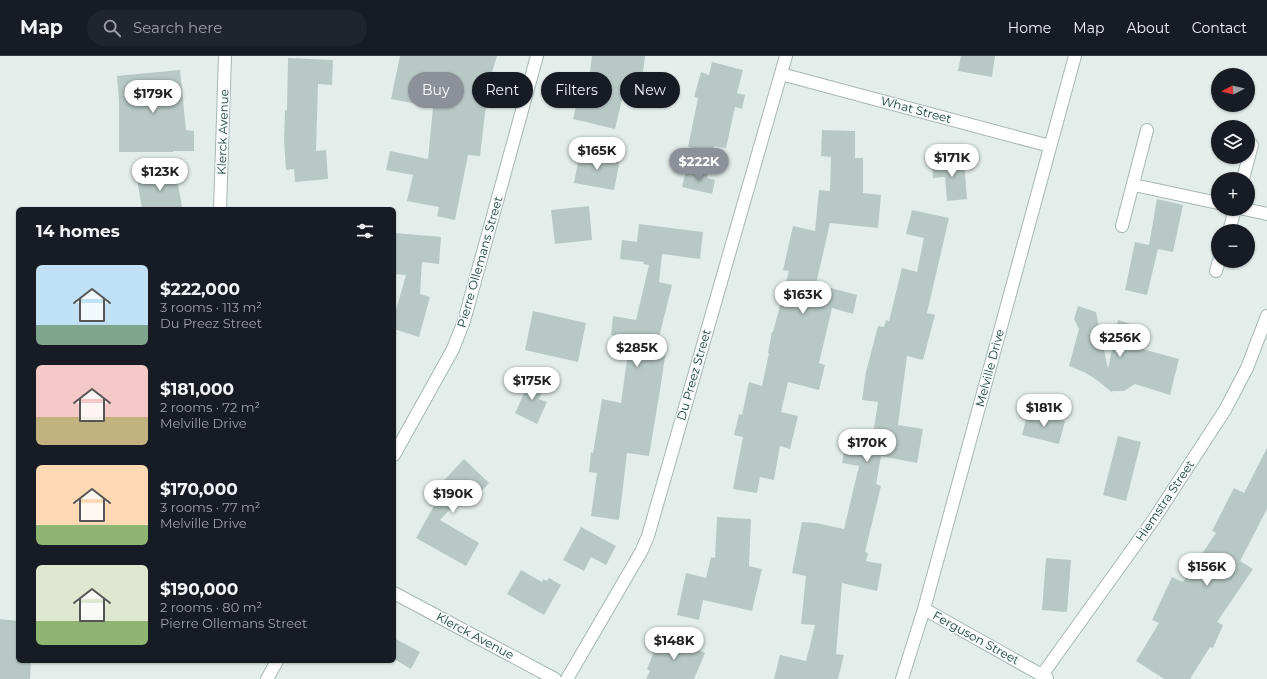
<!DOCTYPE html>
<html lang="en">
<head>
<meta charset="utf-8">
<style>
	:root { --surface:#171b24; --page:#20242c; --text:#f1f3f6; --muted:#9ea1a6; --line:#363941; --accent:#8c9099 }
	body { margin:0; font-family:Montserrat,sans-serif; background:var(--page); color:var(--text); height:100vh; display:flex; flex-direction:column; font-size:15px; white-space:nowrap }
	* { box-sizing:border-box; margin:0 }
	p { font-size:13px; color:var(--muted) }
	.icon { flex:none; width:22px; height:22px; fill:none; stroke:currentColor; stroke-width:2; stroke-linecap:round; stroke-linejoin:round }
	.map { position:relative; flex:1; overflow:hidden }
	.sheet { position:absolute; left:16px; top:151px; width:380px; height:456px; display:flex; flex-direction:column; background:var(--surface); border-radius:6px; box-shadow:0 1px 3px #0004 }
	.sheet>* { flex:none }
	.banner { position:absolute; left:408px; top:16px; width:380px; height:36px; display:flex; gap:8px }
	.needle { width:26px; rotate:263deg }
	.tools { position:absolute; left:1211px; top:12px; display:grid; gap:8px }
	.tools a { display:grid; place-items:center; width:44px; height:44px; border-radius:50%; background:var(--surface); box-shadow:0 1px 3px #0004; font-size:20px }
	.price { position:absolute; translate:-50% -34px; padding:0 9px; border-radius:14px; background:#fff; color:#222; font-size:13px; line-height:26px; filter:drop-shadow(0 1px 2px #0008) }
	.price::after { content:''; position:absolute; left:50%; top:24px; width:12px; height:9px; margin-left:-6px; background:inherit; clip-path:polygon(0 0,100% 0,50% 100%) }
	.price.active { background:var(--accent); color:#fff }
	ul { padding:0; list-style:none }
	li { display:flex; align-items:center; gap:12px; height:100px; padding:0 20px }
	li span { display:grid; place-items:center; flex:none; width:112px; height:80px; border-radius:6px; color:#555 }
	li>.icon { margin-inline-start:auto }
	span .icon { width:48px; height:48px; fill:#fffc; stroke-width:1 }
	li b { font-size:17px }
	h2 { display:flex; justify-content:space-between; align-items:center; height:48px; padding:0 20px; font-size:17px }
	.chip { padding:0 14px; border-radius:18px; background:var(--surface); box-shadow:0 1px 3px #0004; font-size:14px; line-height:36px }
	.chip.active { background:var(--accent); color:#fff }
	header { display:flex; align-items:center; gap:24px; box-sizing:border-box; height:56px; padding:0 20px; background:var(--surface); border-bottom:1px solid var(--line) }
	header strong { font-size:19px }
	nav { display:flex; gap:22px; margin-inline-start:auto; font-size:14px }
	.search { width:280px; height:36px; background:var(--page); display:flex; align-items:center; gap:10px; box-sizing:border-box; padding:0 14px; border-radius:22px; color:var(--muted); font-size:15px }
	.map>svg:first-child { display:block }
</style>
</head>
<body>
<header>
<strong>Map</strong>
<div class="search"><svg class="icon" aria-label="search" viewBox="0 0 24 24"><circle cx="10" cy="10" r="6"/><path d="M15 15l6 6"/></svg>Search here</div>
<nav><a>Home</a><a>Map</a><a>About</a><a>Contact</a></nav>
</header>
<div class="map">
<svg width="1267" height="623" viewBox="0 0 1267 623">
	<rect width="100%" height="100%" fill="#e3eeeb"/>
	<path fill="#b8c9c5" d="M400 0H497L489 26 498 28 493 51 486 49 480 100 468 99 455 164 437 160 439 151 407 145 413 119 386 114 390 95 428 103 433 51 391 43Z
		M592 0H645L642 25 627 23 615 73 573 63 580 34 587 36Z
		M961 0H995L992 21 958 15Z
		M288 2 333 4 332 29 318 28 316 95 326 94 328 123 295 126 294 113 286 114 284 84 285 54H287Z
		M712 6 743 14 737 37 745 39 742 53 735 51 726 92 714 90 713 97 688 91 698 42 694 41 701 16 709 19Z
		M180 14 186 74 194 75V95H173V96H119V45L117 20Z
		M822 74 855 75V102H863V137L881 139 878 172 830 167 816 228 857 239 853 258 832 252 819 307 825 309 819 334 788 326 781 356 798 360 790 393 780 390 774 424 760 421 757 437 733 433 743 381 734 379 739 358 742 359 749 326 762 330 769 297H768L772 276H773L789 215 783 214 793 170 815 175 819 134 830 135 831 101 821 100Z
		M580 96 620 103 614 134 574 127Z
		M964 104 967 143 947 145 945 121 933 122 932 106Z
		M686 115 708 118 707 122 715 124 712 138 682 131Z
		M176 117 182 151 167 153H142L137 123Z
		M1157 143 1183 149 1173 196 1158 193 1147 239 1125 234 1135 186 1149 189Z
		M589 150 592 184 555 188 551 154Z
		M912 154 949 162 927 257 935 259 923 304 907 300 898 369 923 373 917 407 881 400 876 428 881 430 865 496 868 497 866 505 882 508 877 535 842 527 836 598 844 599 838 623H774L780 599 806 605 815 569 801 568 806 520 792 517 802 466 816 467 844 473 859 410 842 407 847 380 872 385 878 346 862 344 866 316 878 270 884 271 886 264 889 265 902 212 917 216 924 182 906 178Z
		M639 168 703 176 700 203 662 198 659 226 672 229 658 285 667 286 661 328 649 400 627 397 619 464 591 460 597 417 589 416 591 396 593 397 602 343 621 347 630 282 611 279 613 260 636 264 649 209 643 208 644 206 620 203 622 184 637 186Z
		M395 177 441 181 439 208 422 206 420 238 430 241 419 281 394 273V261L406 219 394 218Z
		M1078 250 1096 256 1108 313 1118 264 1137 270 1135 291 1179 303 1170 339 1135 328 1124 335H1112L1113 337 1094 322 1084 316 1069 310 1079 273 1074 263Z
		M533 255 586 267 578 306 525 294Z
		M532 320 546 327 539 343 547 346 537 368 515 357Z
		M1028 356 1065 365 1059 388 1022 379Z
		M1118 380 1141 386 1126 445 1103 439Z
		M1267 392V453L1240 505 1253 513 1217 566 1223 569 1213 592 1210 591 1190 623H1164L1136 605 1159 567 1152 564 1172 521 1183 526 1216 477 1212 475 1234 432 1244 437Z
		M464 403 489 427 471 447 463 440 440 464 479 487 466 510 416 482 440 439 435 434Z
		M717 461 751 463 749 510 762 513 752 555 703 544 699 564 677 559 686 517 706 522 711 501 715 502Z
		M581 471 616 490 606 509 591 501 584 515 563 504Z
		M1046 502 1071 504 1067 556 1042 554Z
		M521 514 542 526 543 523 547 525 549 522 561 529 544 559 507 538Z
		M0 563 18 565V605H31L30 623H0Z
		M661 579 705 597 694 623H646L650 615 647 613Z
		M394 582 420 596 411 613 394 603Z"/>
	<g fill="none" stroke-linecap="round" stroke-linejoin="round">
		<defs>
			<path id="minor" d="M781 18 1050 90
				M1243 123 1252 89
				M1134 129 1218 147
				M220 153 225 0
				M1244 153 1267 158
				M1122 170 1147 74
				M1229 175 1235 153
				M1216 215 1219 205
				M394 399 453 293 464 265 537 0
				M394 537 555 623
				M924 553 1047 622
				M1042 619 1154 463 1225 354 1247 312 1267 260
				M267 623 277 605
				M567 623 641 496 648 480 786 0
				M902 623 924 553 1075 0"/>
		</defs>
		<use href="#minor" stroke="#a5b7b4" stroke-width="14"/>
		<use href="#minor" stroke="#fff" stroke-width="12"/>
	</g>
	<g text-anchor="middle" stroke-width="3" stroke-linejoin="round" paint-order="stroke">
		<g font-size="12" fill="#20423f" stroke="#f4faf8">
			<text transform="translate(916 54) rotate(15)" y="4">What Street</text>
			<text transform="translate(223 76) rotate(-88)" y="4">Klerck Avenue</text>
			<text transform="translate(480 206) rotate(-74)" y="4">Pierre Ollemans Street</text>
			<text transform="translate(990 312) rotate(-75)" y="4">Melville Drive</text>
			<text transform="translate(694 319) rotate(-74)" y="4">Du Preez Street</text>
			<text transform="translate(1165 445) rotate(-56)" y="4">Hiemstra Street</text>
			<text transform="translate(475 580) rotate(28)" y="4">Klerck Avenue</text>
			<text transform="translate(976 582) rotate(29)" y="4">Ferguson Street</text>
		</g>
	</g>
</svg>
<div class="tools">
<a><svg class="needle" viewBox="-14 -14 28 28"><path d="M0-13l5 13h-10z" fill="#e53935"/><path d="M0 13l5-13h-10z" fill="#9ea1a6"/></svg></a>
<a><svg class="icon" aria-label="layers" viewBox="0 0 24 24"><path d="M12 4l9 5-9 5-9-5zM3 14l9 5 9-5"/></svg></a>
<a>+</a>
<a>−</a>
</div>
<b class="price" style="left:153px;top:58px">$179K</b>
<b class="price" style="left:597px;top:115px">$165K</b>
<b class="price" style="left:952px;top:122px">$171K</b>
<b class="price active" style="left:699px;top:126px">$222K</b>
<b class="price" style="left:160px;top:136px">$123K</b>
<b class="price" style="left:803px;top:259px">$163K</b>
<b class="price" style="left:1120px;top:302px">$256K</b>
<b class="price" style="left:637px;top:312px">$285K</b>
<b class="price" style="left:532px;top:345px">$175K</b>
<b class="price" style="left:1044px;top:372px">$181K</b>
<b class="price" style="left:867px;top:407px">$170K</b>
<b class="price" style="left:453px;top:458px">$190K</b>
<b class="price" style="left:1207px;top:531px">$156K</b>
<b class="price" style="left:674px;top:605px">$148K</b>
<div class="banner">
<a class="chip active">Buy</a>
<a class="chip">Rent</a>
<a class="chip">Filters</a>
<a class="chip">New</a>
</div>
<section class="sheet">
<h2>14 homes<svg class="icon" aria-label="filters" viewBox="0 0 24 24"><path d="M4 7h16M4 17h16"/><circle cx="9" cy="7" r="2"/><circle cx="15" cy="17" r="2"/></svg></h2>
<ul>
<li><span style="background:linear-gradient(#bfe0f5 75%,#7fa58c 0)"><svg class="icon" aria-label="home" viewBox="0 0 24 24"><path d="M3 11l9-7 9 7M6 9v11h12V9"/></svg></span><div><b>$222,000</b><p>3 rooms · 113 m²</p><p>Du Preez Street</p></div></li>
<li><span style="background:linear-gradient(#f6c9c9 65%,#c2b280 0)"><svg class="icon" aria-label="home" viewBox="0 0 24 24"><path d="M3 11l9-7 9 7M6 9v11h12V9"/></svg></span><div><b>$181,000</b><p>2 rooms · 72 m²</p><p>Melville Drive</p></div></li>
<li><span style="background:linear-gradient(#ffd9b3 75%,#8fb573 0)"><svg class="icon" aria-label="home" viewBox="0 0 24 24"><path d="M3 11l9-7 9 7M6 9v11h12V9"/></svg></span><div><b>$170,000</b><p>3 rooms · 77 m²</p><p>Melville Drive</p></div></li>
<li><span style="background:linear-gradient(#dfe7d0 70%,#8fb573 0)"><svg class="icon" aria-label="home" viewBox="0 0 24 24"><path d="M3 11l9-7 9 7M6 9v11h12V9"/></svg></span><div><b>$190,000</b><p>2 rooms · 80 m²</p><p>Pierre Ollemans Street</p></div></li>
</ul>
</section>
</div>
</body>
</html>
